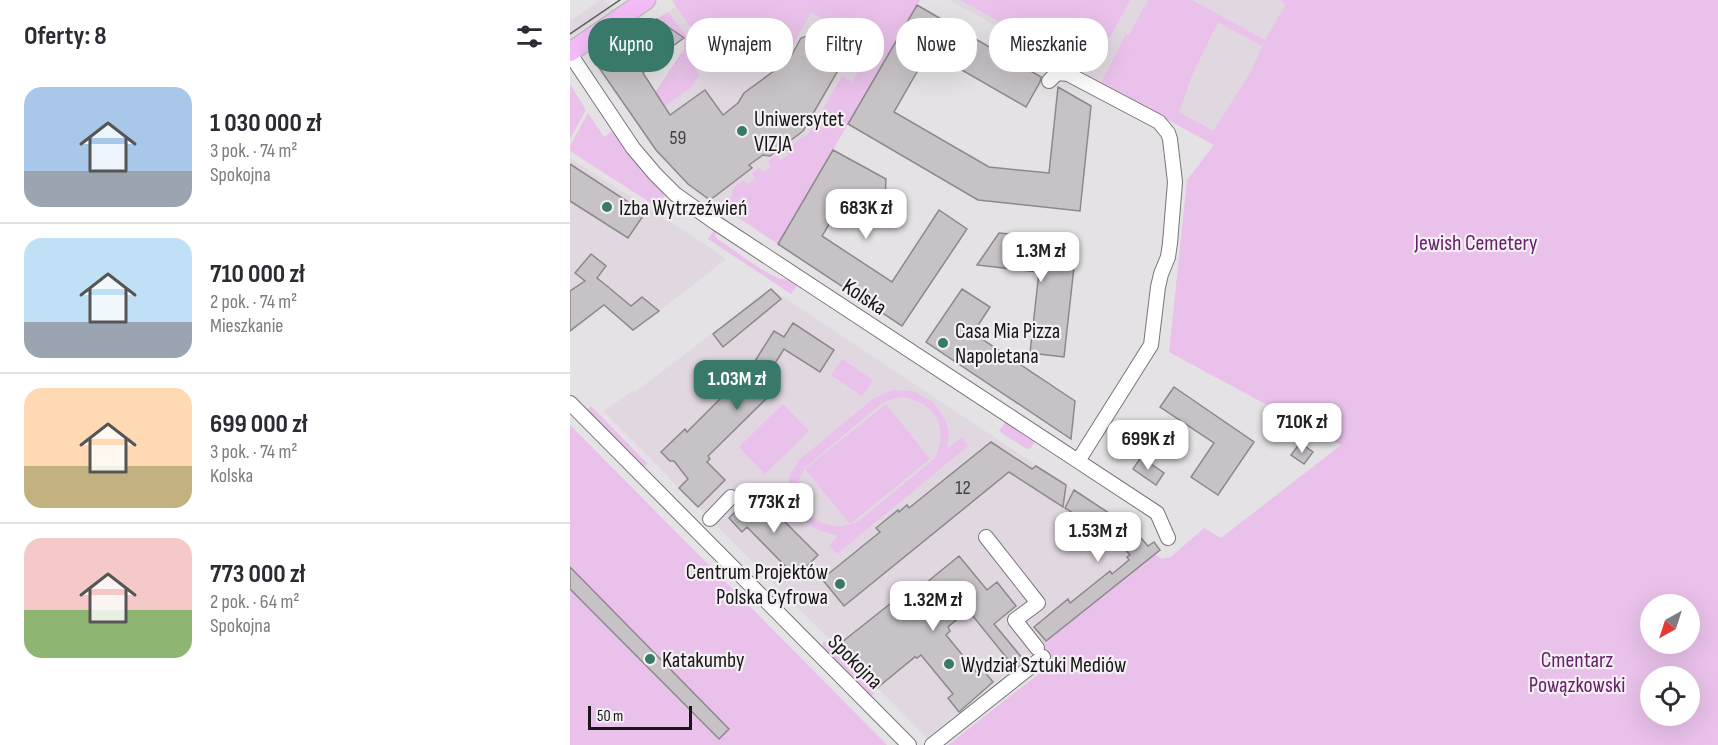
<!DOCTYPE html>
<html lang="pl">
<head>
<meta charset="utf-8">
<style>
	:root { --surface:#fff; --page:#f7f7f7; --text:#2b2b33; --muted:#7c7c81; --line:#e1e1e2; --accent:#38796a }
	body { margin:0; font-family:"Sofia Sans Condensed",sans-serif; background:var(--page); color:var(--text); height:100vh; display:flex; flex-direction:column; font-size:22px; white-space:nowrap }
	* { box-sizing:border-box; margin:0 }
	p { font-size:20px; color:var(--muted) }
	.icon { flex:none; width:33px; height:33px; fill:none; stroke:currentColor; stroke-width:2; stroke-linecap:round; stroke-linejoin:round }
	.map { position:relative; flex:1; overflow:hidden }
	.drawer { display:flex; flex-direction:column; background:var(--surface); width:570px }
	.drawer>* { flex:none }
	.top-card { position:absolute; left:18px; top:18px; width:570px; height:54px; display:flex; gap:12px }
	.needle { width:39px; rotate:219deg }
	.fabs { position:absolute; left:1070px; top:594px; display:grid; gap:12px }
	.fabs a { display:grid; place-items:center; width:60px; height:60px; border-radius:50%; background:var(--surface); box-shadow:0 6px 24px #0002; font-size:30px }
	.scale { position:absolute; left:18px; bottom:15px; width:104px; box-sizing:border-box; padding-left:6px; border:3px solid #181618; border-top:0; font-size:16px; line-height:21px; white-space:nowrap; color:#181618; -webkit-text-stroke:4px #f3eff3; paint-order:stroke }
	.price { position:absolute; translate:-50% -51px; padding:0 14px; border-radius:12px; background:#fff; color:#222; font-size:20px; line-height:39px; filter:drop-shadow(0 2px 3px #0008) }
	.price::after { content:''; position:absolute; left:50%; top:36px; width:18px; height:14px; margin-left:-9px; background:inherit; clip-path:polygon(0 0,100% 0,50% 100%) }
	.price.current { background:var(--accent); color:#fff }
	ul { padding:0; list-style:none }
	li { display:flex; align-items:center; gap:18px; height:150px; padding:0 24px }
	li+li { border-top:2px solid var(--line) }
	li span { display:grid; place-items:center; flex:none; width:168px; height:120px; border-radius:18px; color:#555 }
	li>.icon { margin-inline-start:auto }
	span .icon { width:72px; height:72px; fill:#fffc; stroke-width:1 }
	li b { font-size:26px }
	h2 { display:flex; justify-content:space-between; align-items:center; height:72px; padding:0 24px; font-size:26px }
	.chip { padding:0 21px; border-radius:24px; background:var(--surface); box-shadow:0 6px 24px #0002; font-size:21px; line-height:54px }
	.chip.current { background:var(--accent); color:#fff }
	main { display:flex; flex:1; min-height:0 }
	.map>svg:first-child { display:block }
</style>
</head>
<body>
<main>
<section class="drawer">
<h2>Oferty: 8<svg class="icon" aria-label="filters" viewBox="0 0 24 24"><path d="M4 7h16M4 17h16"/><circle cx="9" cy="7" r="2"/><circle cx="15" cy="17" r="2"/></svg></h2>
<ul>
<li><span style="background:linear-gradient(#a9c7e8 70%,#9aa5b1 0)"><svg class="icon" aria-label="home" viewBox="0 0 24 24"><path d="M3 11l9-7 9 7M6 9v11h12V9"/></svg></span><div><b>1 030 000 zł</b><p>3 pok. · 74 m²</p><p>Spokojna</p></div></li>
<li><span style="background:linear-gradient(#bfe0f5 70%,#9aa5b1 0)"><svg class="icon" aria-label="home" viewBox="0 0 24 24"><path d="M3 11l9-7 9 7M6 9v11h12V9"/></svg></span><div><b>710 000 zł</b><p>2 pok. · 74 m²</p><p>Mieszkanie</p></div></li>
<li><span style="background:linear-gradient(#ffd9b3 65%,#c2b280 0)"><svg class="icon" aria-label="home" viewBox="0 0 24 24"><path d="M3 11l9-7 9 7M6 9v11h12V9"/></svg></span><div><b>699 000 zł</b><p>3 pok. · 74 m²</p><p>Kolska</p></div></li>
<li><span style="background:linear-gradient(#f6c9c9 60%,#8fb573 0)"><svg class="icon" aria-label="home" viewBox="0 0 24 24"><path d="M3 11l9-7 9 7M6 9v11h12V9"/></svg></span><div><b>773 000 zł</b><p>2 pok. · 64 m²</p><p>Spokojna</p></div></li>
</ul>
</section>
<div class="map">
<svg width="1148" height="745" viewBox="0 0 1148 745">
	<rect width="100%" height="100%" fill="#e5e2e5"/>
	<path fill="#e1d7e1" d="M30 0H35L42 9 0 37V21Z
		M115 0H350L208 244 118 184 86 150 66 121 114 49V38L87 19Z
		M379 0H738L644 145Z
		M0 158 133 243 156 259 78 320 37 286 0 313Z
		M201 289 563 529 584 554 357 738 33 411 63 391 65 392Z"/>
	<path fill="#e9c1ea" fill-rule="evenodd" d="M104 0H350L208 244 150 206 161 198 163 188 173 180 177 185 185 179 182 174 189 168 193 172 201 167 198 162 206 155 210 160 218 155 215 149 238 134 272 76 282 82 290 68 282 62 292 46 290 44 291 41 241 12 216 58 193 73 165 34 139 53 102 1Z
		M390 0H560L521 72Z
		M578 0H622L695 40 716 4 709 0H1148V745H378L480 665 470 646 584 554 592 559 601 557 634 528 651 538 771 445 599 352 617 180 644 145 531 83 556 34 559 35ZM648 22 692 46 681 72 643 131 609 112 623 73ZM1080 604H1119V644H1080ZM1080 676H1119V716H1080Z
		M98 12 132 57 123 65 129 75 120 88 94 107 85 93 114 49V38L87 19Z
		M0 84 16 110 0 139Z
		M18 113 34 137 44 130 66 161 92 192 94 196 87 207 0 151V146Z
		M145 229 146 238C165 250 186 268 206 277 214 281 222 277 227 286L221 294 138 239Z
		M272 359 303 380 292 396 261 375Z
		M322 390 343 391 363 402 375 419 379 433 377 449 392 437 398 446 267 554 259 545 268 536 248 530 233 520 220 501 219 477 229 460 303 399ZM333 397C366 403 379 427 365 458L289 521C252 540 211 502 236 467L312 403 322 399Z
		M213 404 239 431 195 474 169 447Z
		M316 404 360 459 280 524 235 469Z
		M21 406 78 464 74 467 17 410Z
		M436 421 464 440 465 442 460 449 455 448 429 431Z
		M0 425 317 745H0Z
		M254 641 305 694 301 696 252 646Z"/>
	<path fill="#c6c2c6" stroke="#8c888c" stroke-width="1.5" d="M347 5 471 77 470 82 456 107 359 51 324 112 419 167 479 173 488 87 521 106 510 211 408 200 278 124Z
		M87 19 114 38 90 55 93 58 73 73 100 115 135 90 153 115 168 103 174 93 219 60 231 38 262 28 285 41 233 131 200 156 193 155 179 165 182 168 140 200 118 184 86 150 25 62Z
		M263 150 316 179 314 218 276 196 252 236 322 282 369 210 397 229 332 326 208 244Z
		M0 164 75 213 58 238 0 201Z
		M429 233 507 240 494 357 460 353 469 272 407 265Z
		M21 254 36 266 27 278 37 286 61 306 72 297 89 311 63 330 34 305 0 331V291L15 281 5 273Z
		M201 289 211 299 153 347 143 334Z
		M392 289 420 307 403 333 505 401 501 439 356 342Z
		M223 323 264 350 250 372 214 349 192 384 201 394 138 456 140 459 137 462 155 480 128 507 109 488 118 479 104 461H100L91 452 115 429 117 432 169 380 167 378 176 369 178 372 204 331 214 337Z
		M604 387 684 442 648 495 621 477 644 443 590 407Z
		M421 442 462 469 466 466 496 485 493 507 439 472 274 606 252 579 310 532 306 528 328 510 329 512 337 505 339 508Z
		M730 443 743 452 734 464 721 455Z
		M571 457 594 473 586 485 563 469Z
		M504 490 563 529 578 546 584 542 590 550 476 641 464 627 498 599 500 603 540 571 542 574 559 560 557 557 560 555 550 543 495 508Z
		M185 492 248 555 226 577 177 527 172 532 159 518Z
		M389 556 417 590 427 582 446 606 424 624 453 659 444 667 398 610 378 627 380 631 376 635 408 674 413 670 423 682 389 712 378 698 383 694 351 655 347 658 345 657 307 688 267 646 330 596 334 601Z
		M0 567 159 729 149 739 0 589Z"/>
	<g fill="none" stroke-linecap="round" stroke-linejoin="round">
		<defs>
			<path id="minor" d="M0 54 63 148 85 174 105 194 146 223 587 513 598 538
				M479 81 487 73 498 74 589 122 598 133 600 139 605 182 600 243 598 257 591 274 588 287 581 345 508 461
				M0 403 339 745
				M140 519 161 497
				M416 537 468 603 445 620 467 648
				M362 745 473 657"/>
			<path id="major" d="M0 52 76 0"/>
		</defs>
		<use href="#minor" stroke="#797579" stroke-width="16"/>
		<use href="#major" stroke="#bebebe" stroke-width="21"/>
		<use href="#minor" stroke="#fff" stroke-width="14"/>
		<use href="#major" stroke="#f5bdf8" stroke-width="18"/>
		<path stroke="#5d5b5d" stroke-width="1.5" d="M0 34 50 0"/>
	</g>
	<g fill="#38796a" stroke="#f3eff3" stroke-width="2">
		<circle cx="172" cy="131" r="6"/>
		<circle cx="37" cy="207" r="6"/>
		<circle cx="373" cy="343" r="6"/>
		<circle cx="270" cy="584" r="6"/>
		<circle cx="80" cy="659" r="6"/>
		<circle cx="379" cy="664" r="6"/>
	</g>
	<g text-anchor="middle" stroke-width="4.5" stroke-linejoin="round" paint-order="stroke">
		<g font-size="20" fill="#444144">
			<text x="108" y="144">59</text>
			<text x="393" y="494">12</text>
		</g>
		<g font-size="22" fill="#181618" stroke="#f3eff3" text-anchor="start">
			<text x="184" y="126">Uniwersytet<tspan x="184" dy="25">VIZJA</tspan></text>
			<text x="49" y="215">Izba Wytrzeźwień</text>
			<text x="385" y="338">Casa Mia Pizza<tspan x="385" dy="25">Napoletana</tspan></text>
			<text x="258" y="579" text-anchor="end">Centrum Projektów<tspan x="258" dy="25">Polska Cyfrowa</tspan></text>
			<text x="92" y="667">Katakumby</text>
			<text x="391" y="672">Wydział Sztuki Mediów</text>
		</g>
		<g font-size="22" fill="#67216b" stroke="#f3eff3">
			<text x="906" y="250">Jewish Cemetery</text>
			<text x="1007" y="667">Cmentarz<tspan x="1007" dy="25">Powązkowski</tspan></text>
		</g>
		<g font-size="22" fill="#181618" stroke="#f3eff3">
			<text transform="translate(295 296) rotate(33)" y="8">Kolska</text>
			<text transform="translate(286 661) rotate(45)" y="8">Spokojna</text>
		</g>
	</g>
</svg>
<div class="fabs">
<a><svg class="needle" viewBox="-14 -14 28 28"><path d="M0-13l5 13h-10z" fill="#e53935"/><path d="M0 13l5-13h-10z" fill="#7c7c81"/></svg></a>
<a><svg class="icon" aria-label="locate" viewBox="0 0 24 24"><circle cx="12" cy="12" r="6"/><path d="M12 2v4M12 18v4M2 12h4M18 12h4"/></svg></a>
</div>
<div class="scale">50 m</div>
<b class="price" style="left:296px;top:240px">683K zł</b>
<b class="price" style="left:471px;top:283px">1.3M zł</b>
<b class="price current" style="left:167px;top:411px">1.03M zł</b>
<b class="price" style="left:732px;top:454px">710K zł</b>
<b class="price" style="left:578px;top:471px">699K zł</b>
<b class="price" style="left:204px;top:534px">773K zł</b>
<b class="price" style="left:528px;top:563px">1.53M zł</b>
<b class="price" style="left:363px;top:632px">1.32M zł</b>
<div class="top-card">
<a class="chip current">Kupno</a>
<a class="chip">Wynajem</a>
<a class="chip">Filtry</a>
<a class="chip">Nowe</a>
<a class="chip">Mieszkanie</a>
</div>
</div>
</main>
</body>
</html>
